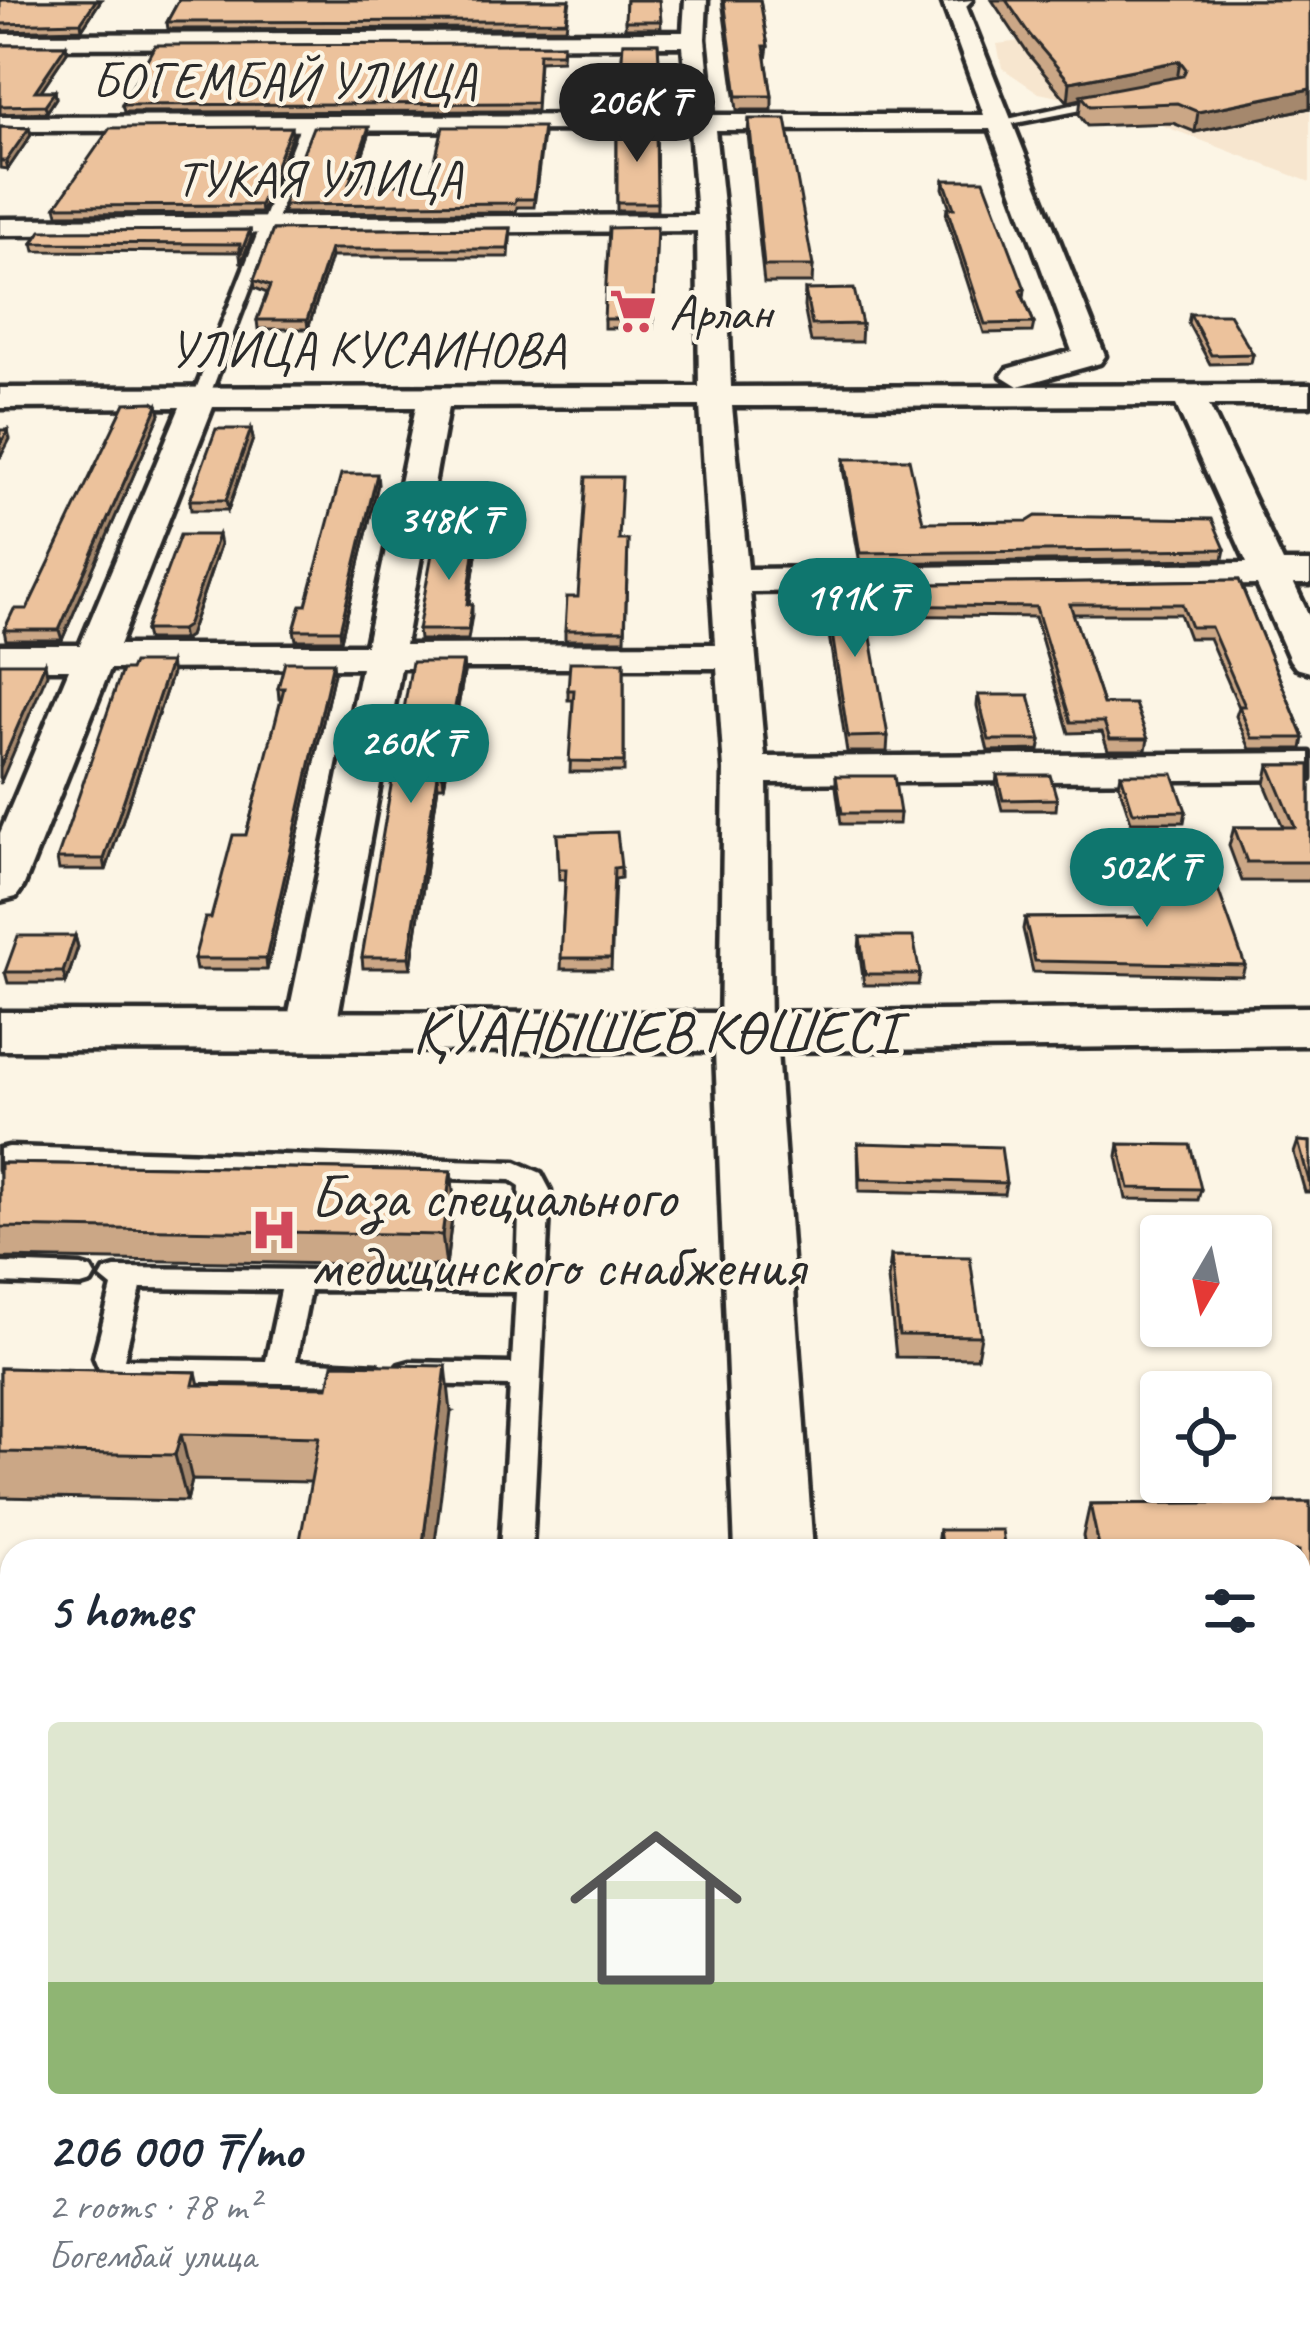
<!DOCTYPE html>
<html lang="en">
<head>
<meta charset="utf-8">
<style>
	:root { --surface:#fff; --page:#f2f2f3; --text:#1f2937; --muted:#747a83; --line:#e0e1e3; --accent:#0f766e }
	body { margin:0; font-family:Caveat,sans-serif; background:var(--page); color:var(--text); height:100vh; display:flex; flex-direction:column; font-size:45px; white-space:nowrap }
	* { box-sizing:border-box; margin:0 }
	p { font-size:39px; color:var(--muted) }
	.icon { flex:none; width:66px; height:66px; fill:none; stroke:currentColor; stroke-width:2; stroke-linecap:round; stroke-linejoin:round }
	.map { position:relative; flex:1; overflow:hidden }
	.drawer { position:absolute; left:0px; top:1539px; width:1311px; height:807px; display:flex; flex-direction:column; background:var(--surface); border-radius:36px 36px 0 0; box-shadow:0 3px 9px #0004 }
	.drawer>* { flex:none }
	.needle { width:78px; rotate:189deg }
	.controls { position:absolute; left:1140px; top:1215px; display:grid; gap:24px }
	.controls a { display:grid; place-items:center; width:132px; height:132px; border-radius:12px; background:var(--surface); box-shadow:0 3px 9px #0004; font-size:60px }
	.price { position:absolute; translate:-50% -102px; padding:0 27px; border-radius:42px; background:var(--accent); color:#fff; font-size:39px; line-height:78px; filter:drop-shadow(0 3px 6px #0008) }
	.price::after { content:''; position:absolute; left:50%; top:72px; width:36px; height:27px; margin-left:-18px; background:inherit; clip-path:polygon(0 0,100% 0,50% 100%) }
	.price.active { background:#222; color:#fff }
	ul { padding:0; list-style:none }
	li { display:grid; align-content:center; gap:24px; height:636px; padding:0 48px }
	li+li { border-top:3px solid var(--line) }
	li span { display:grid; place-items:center; height:372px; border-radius:12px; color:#555 }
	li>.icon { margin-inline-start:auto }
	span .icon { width:216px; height:216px; fill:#fffc; stroke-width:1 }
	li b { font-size:51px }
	h2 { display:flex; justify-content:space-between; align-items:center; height:144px; padding:0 48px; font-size:51px }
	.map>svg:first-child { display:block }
</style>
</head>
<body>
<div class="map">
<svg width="1310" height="2344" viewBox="0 0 1310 2344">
	<rect width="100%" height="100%" fill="#fcf5e5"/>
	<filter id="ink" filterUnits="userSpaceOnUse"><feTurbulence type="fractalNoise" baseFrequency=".00833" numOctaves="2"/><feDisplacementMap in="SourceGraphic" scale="24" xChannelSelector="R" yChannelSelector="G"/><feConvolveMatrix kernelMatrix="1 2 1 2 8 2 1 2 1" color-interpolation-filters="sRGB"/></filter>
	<g filter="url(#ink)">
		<path fill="#f7e6cf" d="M1310 5V182L1125 111 1039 93 1002 68 997 44Z"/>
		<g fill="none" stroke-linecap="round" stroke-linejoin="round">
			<defs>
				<path id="service" d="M1113 96 1117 103 1000 126 994 122Z
					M307 120 313 124 209 397 195 400 193 397 301 124Z
					M9 1147 516 1162 541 1173 550 1190 532 1551H500L510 1386 410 1384 399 1381 395 1373 399 1365 410 1362 512 1364 516 1292 310 1290 296 1361 377 1365 381 1373 377 1381 366 1384 119 1381 101 1374 94 1357 112 1287 101 1278 105 1271 115 1268 517 1272 520 1186 511 1180 12 1165 0 1169V1149ZM141 1288 281 1290 266 1361 124 1359Z
					M0 1263 81 1266 91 1269 95 1276 91 1283 81 1286 0 1283Z
					M0 1582 12 1583V1611L0 1610Z
					M0 1859 12 1860V1894L0 1893Z"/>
				<path id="minor" d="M685 0H707L705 39 713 115H984L943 3 972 0 966 6 1105 356 1100 363 1018 386 1002 376 1007 369 1072 351 990 129 715 130 725 223 731 387 1310 385V405H1209L1283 562H1310V584H1294L1310 618V672L1296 668 1290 660 1257 585 750 592 765 757 1310 753V779L767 783 770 1032 763 1043 745 1048 727 1043 720 1032 724 770 717 668H401L335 1032 328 1043 310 1048 292 1043 285 1032 361 668 110 669 23 887 16 897 0 901V833L69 669H0V645H80L180 407 0 408V388L699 387 697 231 0 235V219L697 215 690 130 0 131V117L689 115 683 46 0 48V34L683 32ZM1176 405 1247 563 748 569 732 406ZM700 406 715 644 405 645 448 407ZM213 407H416L366 645H119Z"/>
				<path id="tertiary" d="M1310 1007V1045L777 1051 813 1551H735L715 1051 0 1050V1012L745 1013Z
					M746 2334H852V2344H746Z"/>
			</defs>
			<use href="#service" stroke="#2b2b2b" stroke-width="9"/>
			<use href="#minor" stroke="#2b2b2b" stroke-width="9"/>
			<use href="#tertiary" stroke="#2b2b2b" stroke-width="9"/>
			<use href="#service" fill="#fcf5e5" fill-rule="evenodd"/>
			<use href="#minor" fill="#fcf5e5" fill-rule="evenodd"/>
			<use href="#tertiary" fill="#fcf5e5" fill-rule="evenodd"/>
		</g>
		<path fill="#cba786" stroke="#2b2b2b" stroke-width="3" d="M0 0H101L82 29 0 31Z
			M179 0H570L566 28 168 29 167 22Z
			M626 0H659L661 28H625Z
			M722 0H760L768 46 766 60 772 96V110H737Z
			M992 0H1310V108L1195 132 1173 123 1087 126 1079 115 1081 99 1068 102 1028 54Z
			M623 43H658L661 108 619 111Z
			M563 44 562 60 539 61 536 111 124 112 122 105Z
			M0 45H66L67 52 41 91H55L56 98 47 112 0 114Z
			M749 119 813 266 812 283H764L748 134Z
			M0 127 29 128 31 135 8 169 0 168Z
			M617 127H656L657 211H617Z
			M292 135 261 213 58 214 56 206Z
			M369 135 352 184H429L543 135 534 207H517L516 212 284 213 283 205Z
			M944 180 1025 289 1024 298 1034 323 1032 332 984 333 946 216 947 208H950L943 188Z
			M657 227 653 328H604V319Z
			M511 228 509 257H331L308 329H258L257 320 267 293 255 288 254 280 273 230Z
			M250 230 251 238 241 263 240 252 35 251 33 243Z
			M805 290 862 324 861 342H811L804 307Z
			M1190 314 1253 354 1251 363 1210 364 1188 323Z
			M158 405 160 414 62 640H6L4 630 27 609Z
			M251 429 253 439 228 510H191L190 500Z
			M844 459 923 522 1225 549 1223 559 860 563 843 469Z
			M378 484 341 640H296L294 630Z
			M477 532 478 542 469 604H472V615L468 640H419L418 630Z
			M620 540H628L625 640H565V630L578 597Z
			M220 545 189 636 183 640H147L145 630Z
			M1239 580 1304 738 1302 749H1250L1236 716 1239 707 1209 638H1189L1180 614H1073L1103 704 1148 739 1146 750H1108L1102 732 1069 733 1035 617 868 615 865 595 866 585Z
			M824 581 888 736 887 752H847L823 596Z
			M463 662 464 673 444 786H438L411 968H363L362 957Z
			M624 662V772H570L573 700H568V690Z
			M172 673 106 870H59L57 859Z
			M334 673 267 970H196L194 959 246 835 282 699H279L278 688Z
			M978 695 1041 740 1039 750 988 751 977 706Z
			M1269 765H1310V881H1242L1229 846 1234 827H1283L1265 784Z
			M1121 774 1186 811 1184 822H1131L1119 785Z
			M997 775 1057 799 1056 810H1002L996 786Z
			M836 776 900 813 899 824H841L836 787Z
			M557 834 621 867V878L615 879 611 969H561L565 880H559Z
			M1141 878 1245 965 1242 976 1033 972 1023 929 1025 918 1147 917 1139 889Z
			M75 936 78 947 66 983H8L5 972Z
			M860 937 920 974 918 985H864L859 949Z
			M1298 1141 1310 1142V1192H1305L1294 1153Z
			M858 1143 1006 1183 1004 1194 859 1191Z
			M1119 1144 1201 1189 1198 1200 1126 1199 1117 1156Z
			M0 1163 451 1171 454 1201 446 1266 0 1258Z
			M891 1256 981 1336 977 1358 896 1357 888 1279Z
			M0 1368 196 1372 199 1385 451 1412 311 1482 192 1480 187 1501 0 1497Z
			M1310 1502V1620H1299V1551H1086L1083 1536 1090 1504Z
			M939 1530 1005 1551H936Z"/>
		<path fill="#a5886d" stroke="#2b2b2b" stroke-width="3" d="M96 0H101L82 29 81 22Z
			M66 45 67 52 36 98 35 91Z
			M1180 61 1177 80 1081 95V99L1068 102 1070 82Z
			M1310 89V108L1195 132 1198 112Z
			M55 91 56 98 47 112 45 105Z
			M291 127 292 135 261 213 260 205Z
			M369 127V135L350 192 349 184Z
			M29 128 31 135 8 169 6 161Z
			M250 230 251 238 241 263 240 255Z
			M330 249 331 257 308 329 307 320Z
			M158 405 160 414 62 640 59 630Z
			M251 429 253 439 228 510 226 500Z
			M8 430 10 439 0 458V445Z
			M377 474 378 484 341 640 340 630Z
			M477 532 478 542 467 615V604Z
			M218 535 220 545 189 636 183 640 181 630Z
			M333 662 334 673 267 970 266 959Z
			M463 662 464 673 444 786 443 775Z
			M45 663 47 674 0 784V767Z
			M170 663 172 673 106 870 104 859Z
			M437 775 438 786 411 968 409 957Z
			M75 936 78 947 66 983 63 972Z
			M451 1171 454 1201 446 1266 442 1235Z
			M446 1366 451 1412 434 1551H422Z
			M181 1434 192 1480 187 1501 175 1455Z"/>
		<path fill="#ecc29c" stroke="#2b2b2b" stroke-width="3" d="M0 0H96L81 22 0 24Z
			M179 0H569L566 21 167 22Z
			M626 0H659L661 21H625Z
			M724 0H760L768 46H764L772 96H737Z
			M1006 0H1310V89L1198 112 1177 103 1090 106 1081 95 1183 76 1186 69 1180 61 1070 82 1030 35Z
			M623 43H658L661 101 619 103Z
			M563 44 562 53H539L536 103 122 105 155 45Z
			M0 45H66L35 91H55L45 105 0 106Z
			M749 119H786L813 266H764Z
			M0 127 29 128 6 161H0Z
			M291 127 260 205 56 206 110 128Z
			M313 127H369L349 184H429L443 127H543L534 199H516L515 203 283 205Z
			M617 127H656L657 203H617Z
			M944 180H984L1025 289 1020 290 1034 323 985 324 947 208H954Z
			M657 227 653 319H604L609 228Z
			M511 228 508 249H330L307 320H257L270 286 254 280 273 230Z
			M250 230 240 255V244L33 243 41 231Z
			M854 289 862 324 812 325 805 290Z
			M1190 314H1229L1253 354 1211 355Z
			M153 402 158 405 59 630H4L14 609H27L125 403Z
			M216 429H251L226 500H190Z
			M0 430H8L0 445Z
			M844 459H909L923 522 1028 521 1036 516 1212 519 1225 549 860 553Z
			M341 474H377L340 630H294L301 605H306Z
			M586 477H622L619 540H628L625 630H565L567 597H578Z
			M436 532H477L467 604H472L468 630H418Z
			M180 535H218L187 626 181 630H145Z
			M861 580 888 736 848 737 824 581Z
			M1239 580 1304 738H1252L1239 706H1245L1211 627H1191L1182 604H1070L1103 704H1135L1148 739H1110L1104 722H1071L1036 607 869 605 866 585Z
			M285 662H333L266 959H194L205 918H211L233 835H246L284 688H278Z
			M412 662H463L443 775H437L409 957H362Z
			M570 662H624V762L569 761 574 690H568Z
			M0 663H45L0 767Z
			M133 663H170L104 859H57L122 670H130Z
			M978 695H1029L1041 740H989Z
			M1269 765H1310V862H1247L1234 827H1295Z
			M1121 774H1173L1186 811 1133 812Z
			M997 775H1050L1057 799 1003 800Z
			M836 776H894L900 813H842Z
			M617 832 621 867 614 868 611 958H561L566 869H559L557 834Z
			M1141 878H1214L1245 965 1035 961 1025 918 1153 917Z
			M18 936H75L63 972H5Z
			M860 937H913L920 974H865Z
			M1298 1141 1310 1142V1181H1309Z
			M858 1143 1001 1147 1006 1183 860 1179Z
			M1119 1144 1190 1145 1201 1189 1129 1188Z
			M0 1163 451 1171 442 1235 0 1227Z
			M891 1256 970 1257 981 1336 899 1335Z
			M333 1364 446 1366 422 1551H298L319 1437 181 1434 175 1455 0 1452V1368L196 1372 193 1385 328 1387Z
			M1310 1502V1588H1299V1551H1100L1090 1504Z
			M939 1530H1002L1005 1551H942Z"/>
	</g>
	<defs>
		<symbol id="supermarket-bare" viewBox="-9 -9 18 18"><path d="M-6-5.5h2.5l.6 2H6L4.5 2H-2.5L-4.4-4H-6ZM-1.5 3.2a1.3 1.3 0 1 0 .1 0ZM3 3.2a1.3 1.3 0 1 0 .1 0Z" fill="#d1495b" stroke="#fcf5e5" stroke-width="2.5" paint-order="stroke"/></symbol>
		<symbol id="hospital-bare" viewBox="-9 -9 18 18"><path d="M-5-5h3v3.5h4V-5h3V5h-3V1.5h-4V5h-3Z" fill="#d1495b" stroke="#fcf5e5" stroke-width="2.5" paint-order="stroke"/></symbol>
	</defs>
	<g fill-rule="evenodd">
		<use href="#supermarket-bare" x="600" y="278" width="66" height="66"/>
		<use href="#hospital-bare" x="241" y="1197" width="66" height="66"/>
	</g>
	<g text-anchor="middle" stroke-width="9" stroke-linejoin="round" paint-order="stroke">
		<g font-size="51" fill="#2b2b2b" stroke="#fcf5e5">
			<text x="284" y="97">БОГЕМБАЙ УЛИЦА</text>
			<text x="319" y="195">ТУКАЯ УЛИЦА</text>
			<text x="367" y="366">УЛИЦА КУСАИНОВА</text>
		</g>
		<g font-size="51" fill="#2b2b2b" stroke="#fcf5e5" text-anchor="start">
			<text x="669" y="329">Арлан</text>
		</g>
		<g font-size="60" fill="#2b2b2b" stroke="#fcf5e5">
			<text x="655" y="1052">ҚУАНЫШЕВ КӨШЕСІ</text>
		</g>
		<g font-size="60" fill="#2b2b2b" stroke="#fcf5e5" text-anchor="start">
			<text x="310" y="1217">База специального<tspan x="310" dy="69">медицинского снабжения</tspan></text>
		</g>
	</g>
</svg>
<div class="controls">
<a><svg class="needle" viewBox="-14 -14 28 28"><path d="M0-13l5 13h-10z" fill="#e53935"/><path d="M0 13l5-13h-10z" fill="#747a83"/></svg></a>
<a><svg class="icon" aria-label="locate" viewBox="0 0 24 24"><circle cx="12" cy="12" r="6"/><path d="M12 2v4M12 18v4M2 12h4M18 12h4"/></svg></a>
</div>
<b class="price active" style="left:637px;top:165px">206K ₸</b>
<b class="price" style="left:449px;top:583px">348K ₸</b>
<b class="price" style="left:855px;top:660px">191K ₸</b>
<b class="price" style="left:411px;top:806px">260K ₸</b>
<b class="price" style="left:1147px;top:930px">502K ₸</b>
<section class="drawer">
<h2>5 homes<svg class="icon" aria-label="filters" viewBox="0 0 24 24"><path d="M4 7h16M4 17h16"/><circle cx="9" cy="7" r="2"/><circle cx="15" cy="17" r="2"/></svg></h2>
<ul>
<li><span style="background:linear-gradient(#dfe7d0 70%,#8fb573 0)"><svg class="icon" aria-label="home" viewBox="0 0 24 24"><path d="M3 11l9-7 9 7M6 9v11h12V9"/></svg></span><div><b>206 000 ₸/mo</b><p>2 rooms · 78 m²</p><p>Богембай улица</p></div></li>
</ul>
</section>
</div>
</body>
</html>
